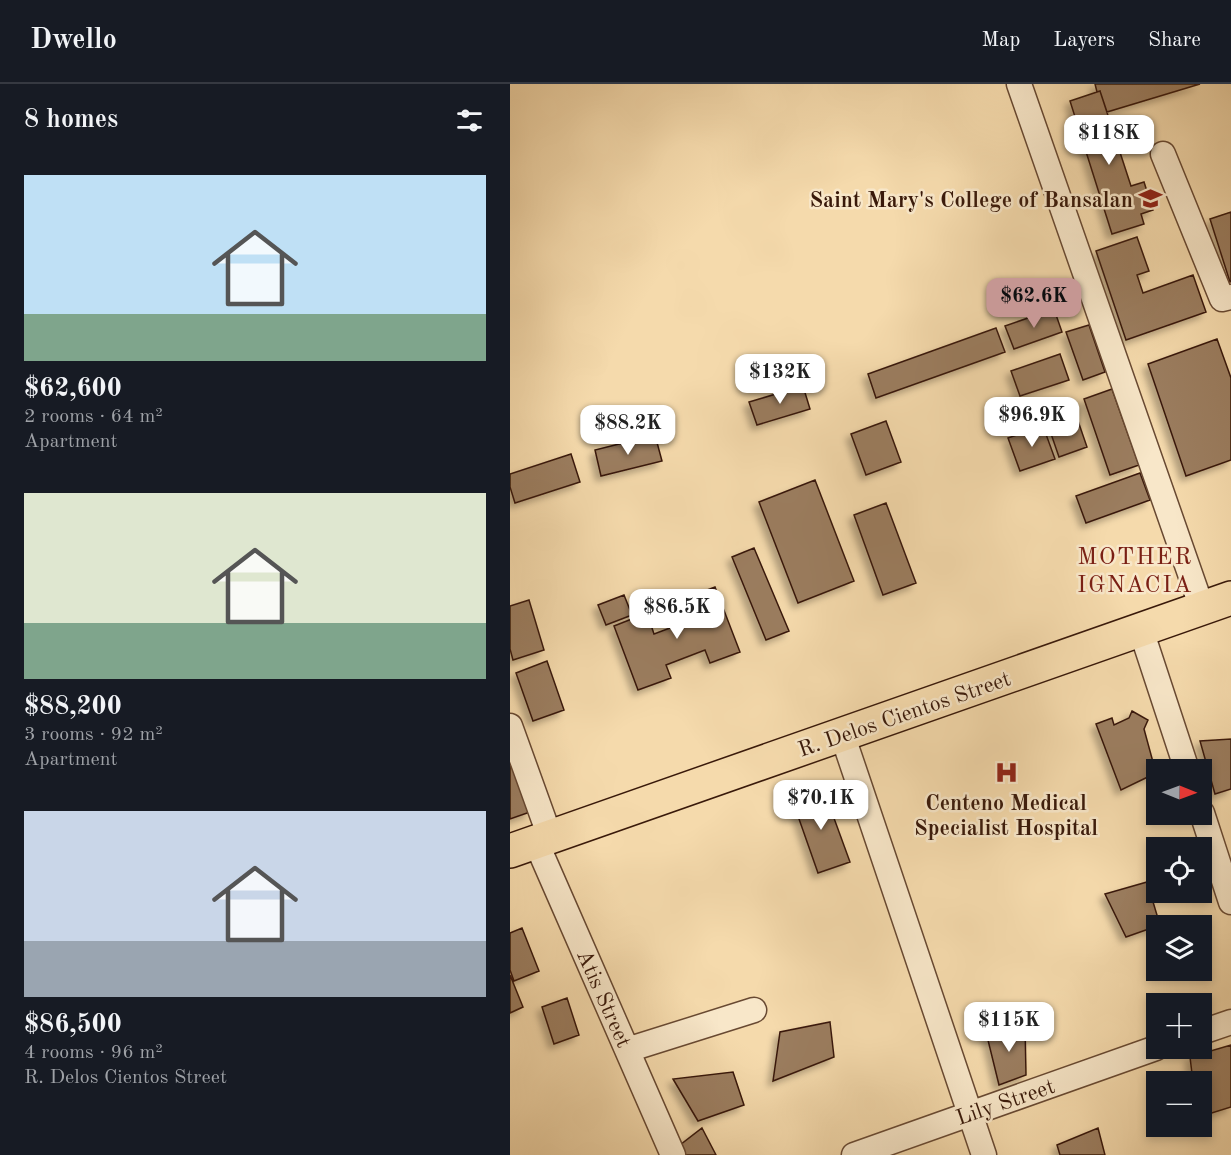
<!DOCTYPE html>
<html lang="en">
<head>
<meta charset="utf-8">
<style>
	:root { --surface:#171b24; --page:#242831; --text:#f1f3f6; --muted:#9ea1a6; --line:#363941; --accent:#c59692 }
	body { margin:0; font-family:"Old Standard TT",serif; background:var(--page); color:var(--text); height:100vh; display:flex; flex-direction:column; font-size:22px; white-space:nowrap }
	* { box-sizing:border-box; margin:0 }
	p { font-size:20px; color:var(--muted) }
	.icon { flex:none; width:33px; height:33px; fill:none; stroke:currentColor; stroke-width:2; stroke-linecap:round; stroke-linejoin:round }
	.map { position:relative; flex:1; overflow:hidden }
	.sheet { display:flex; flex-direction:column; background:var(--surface); width:510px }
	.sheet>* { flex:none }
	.needle { width:39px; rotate:91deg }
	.buttons { position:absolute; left:636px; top:675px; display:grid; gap:12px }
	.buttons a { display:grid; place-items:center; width:66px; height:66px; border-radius:0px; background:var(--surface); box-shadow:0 3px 9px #0003; font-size:30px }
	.price { position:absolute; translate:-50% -51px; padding:0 14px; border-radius:12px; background:#fff; color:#222; font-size:20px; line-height:39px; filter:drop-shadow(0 2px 3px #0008) }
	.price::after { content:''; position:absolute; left:50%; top:36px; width:18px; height:14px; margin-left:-9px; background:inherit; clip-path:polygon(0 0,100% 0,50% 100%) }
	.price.active { background:var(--accent); color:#111 }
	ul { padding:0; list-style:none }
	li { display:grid; align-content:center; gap:12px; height:318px; padding:0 24px }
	li span { display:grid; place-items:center; height:186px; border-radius:0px; color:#555 }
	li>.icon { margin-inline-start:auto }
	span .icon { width:108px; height:108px; fill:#fffc; stroke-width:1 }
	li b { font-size:26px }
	h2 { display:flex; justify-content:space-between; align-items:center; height:72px; padding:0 24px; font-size:26px }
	header { display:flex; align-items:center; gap:36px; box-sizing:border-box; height:84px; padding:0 30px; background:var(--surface); border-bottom:2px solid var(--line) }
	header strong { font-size:28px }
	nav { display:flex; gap:33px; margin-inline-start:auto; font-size:21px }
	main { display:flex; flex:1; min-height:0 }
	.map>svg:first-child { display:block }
</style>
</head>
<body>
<header>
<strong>Dwello</strong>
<nav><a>Map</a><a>Layers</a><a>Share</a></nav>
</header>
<main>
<section class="sheet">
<h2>8 homes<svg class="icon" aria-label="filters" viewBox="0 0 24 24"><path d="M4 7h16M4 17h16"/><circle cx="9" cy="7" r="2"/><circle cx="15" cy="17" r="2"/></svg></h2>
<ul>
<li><span style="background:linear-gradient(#bfe0f5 75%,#7fa58c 0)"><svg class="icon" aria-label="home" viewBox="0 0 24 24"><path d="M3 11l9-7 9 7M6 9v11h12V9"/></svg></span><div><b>$62,600</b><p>2 rooms · 64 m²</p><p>Apartment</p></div></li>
<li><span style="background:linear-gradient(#dfe7d0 70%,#7fa58c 0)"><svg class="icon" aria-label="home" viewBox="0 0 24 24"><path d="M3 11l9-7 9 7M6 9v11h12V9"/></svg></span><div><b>$88,200</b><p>3 rooms · 92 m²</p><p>Apartment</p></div></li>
<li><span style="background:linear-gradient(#c9d6e8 70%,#9aa5b1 0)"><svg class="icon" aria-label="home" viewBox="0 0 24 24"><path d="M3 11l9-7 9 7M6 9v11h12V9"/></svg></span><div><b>$86,500</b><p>4 rooms · 96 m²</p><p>R. Delos Cientos Street</p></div></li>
</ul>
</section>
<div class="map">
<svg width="721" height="1071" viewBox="0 0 721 1071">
	<defs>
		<filter id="shadow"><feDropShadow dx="-5" dy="5" stdDeviation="3" flood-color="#0004"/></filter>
	</defs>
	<rect width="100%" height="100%" fill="#f5daac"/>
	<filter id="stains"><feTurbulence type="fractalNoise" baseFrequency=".00333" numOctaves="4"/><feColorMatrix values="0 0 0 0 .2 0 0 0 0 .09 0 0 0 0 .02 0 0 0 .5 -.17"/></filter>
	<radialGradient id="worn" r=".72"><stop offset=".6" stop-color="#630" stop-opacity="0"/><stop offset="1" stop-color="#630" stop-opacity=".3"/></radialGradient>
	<path fill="#9b7d5e" stroke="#39190a" stroke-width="1.5" filter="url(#shadow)" d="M585 0H690L597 28 590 7 587 8Z
		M590 7 621 102 634 98 643 126 631 130 634 140 602 150 560 17Z
		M721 128V197L720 198 700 135Z
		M627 153 639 187 627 191 633 209 683 191 696 228 616 256 586 167Z
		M544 225 552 248 504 265 495 242Z
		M579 241 595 288 573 296 556 248Z
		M486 244 495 268 366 314 358 290Z
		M707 255 721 294V376L676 392 638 280Z
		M550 270 559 296 510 312 501 287Z
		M293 302 300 325 247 341 239 318Z
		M602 305 629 381 600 391 574 315Z
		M566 331 577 363 549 373 538 341Z
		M376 337 391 378 356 391 341 350Z
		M533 342 545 375 510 387 498 354Z
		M145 351 152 377 91 392 85 366Z
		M61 370 70 398 5 419 0 403V390Z
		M630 389 640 416 576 439 566 412Z
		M305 396 344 497 288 519 249 418Z
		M376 419 406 499 373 511 344 431Z
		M244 464 279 547 256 556 222 473Z
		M205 503 230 568 200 579 195 566 156 581 161 594 128 606 104 542 137 529 144 550 184 535 176 514Z
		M114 511 122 531 96 541 88 521Z
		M19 516 34 566 3 576 0 565V522Z
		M37 577 54 626 23 637 6 589Z
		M622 627 638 636 634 645 646 689 611 706 586 640 602 634 604 641 619 634Z
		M721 655V705L705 710 690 657Z
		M0 672 20 728 0 735Z
		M313 704 340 778 308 789 282 715Z
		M637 798 650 841 616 853 595 810Z
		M12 844 29 887 4 897 0 886V849Z
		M0 891 13 923 0 929Z
		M57 914 69 951 44 960 32 923Z
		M320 938 324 973 263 997 270 948Z
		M515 940 516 991 489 1001 476 948Z
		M721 961V1023L692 1032V998H683L680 973Z
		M223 988 234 1021 188 1037 163 995Z
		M192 1044 206 1071H174L170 1061Z
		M588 1044 595 1071H550L547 1061Z"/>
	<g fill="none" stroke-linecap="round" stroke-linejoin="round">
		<defs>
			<path id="minor" d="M509 0 692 524
				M653 70 712 215 721 213
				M631 546 677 686
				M0 642 40 753
				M332 650 474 1071
				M692 729 721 818
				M26 758 163 1071
				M692 948 721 938
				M117 966 244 926
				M344 1071 646 964"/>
			<path id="highway" d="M0 767 721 514"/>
		</defs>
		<use href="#minor" stroke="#684932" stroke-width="27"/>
		<use href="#highway" stroke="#39190a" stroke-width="36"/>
		<use href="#minor" stroke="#f8e7c9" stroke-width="24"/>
		<use href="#highway" stroke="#f5daac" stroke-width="33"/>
	</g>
	<defs>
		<symbol id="university-bare" viewBox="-9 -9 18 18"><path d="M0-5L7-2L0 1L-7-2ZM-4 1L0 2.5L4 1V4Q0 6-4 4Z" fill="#8f2418" stroke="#f8e7c9" stroke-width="2.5" paint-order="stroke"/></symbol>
		<symbol id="hospital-bare" viewBox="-9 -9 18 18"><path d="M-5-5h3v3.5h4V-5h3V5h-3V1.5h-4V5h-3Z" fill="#8f2418" stroke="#f8e7c9" stroke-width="2.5" paint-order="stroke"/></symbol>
	</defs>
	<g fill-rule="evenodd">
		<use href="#university-bare" x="624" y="98" width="33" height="33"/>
		<use href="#hospital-bare" x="480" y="672" width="33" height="33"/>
	</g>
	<g text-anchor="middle" stroke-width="5" stroke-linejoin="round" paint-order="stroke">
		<g font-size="22" font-weight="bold" fill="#39190a" stroke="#f8e7c9" text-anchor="end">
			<text x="623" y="123">Saint Mary's College of Bansalan</text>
			<text x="496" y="726" text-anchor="middle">Centeno Medical<tspan x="496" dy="25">Specialist Hospital</tspan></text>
		</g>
		<g font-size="22" fill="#39190a" stroke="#f8e7c9">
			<text transform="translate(394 629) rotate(-19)" y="8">R. Delos Cientos Street</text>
			<text transform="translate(95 914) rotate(66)" y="8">Atis Street</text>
			<text transform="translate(495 1017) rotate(-19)" y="8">Lily Street</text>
		</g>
		<g font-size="24" letter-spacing="1.5" fill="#7a1f14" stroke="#f8e7c9">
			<text x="625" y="480">MOTHER<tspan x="625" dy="28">IGNACIA</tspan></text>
		</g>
	</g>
	<rect width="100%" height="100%" filter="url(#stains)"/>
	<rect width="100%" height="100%" fill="url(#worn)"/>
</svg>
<div class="buttons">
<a><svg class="needle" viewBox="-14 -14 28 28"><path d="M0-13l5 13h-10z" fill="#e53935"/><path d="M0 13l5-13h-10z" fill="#9ea1a6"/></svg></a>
<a><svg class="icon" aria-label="locate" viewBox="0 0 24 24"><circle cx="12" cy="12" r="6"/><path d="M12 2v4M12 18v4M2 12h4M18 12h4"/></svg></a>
<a><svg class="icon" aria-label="layers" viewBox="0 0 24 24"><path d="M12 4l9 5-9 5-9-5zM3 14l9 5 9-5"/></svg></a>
<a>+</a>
<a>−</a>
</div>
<b class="price" style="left:599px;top:82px">$118K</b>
<b class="price active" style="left:524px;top:245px">$62.6K</b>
<b class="price" style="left:270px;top:321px">$132K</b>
<b class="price" style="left:522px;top:364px">$96.9K</b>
<b class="price" style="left:118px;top:372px">$88.2K</b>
<b class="price" style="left:167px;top:556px">$86.5K</b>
<b class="price" style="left:311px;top:747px">$70.1K</b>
<b class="price" style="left:499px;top:969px">$115K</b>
</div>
</main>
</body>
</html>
